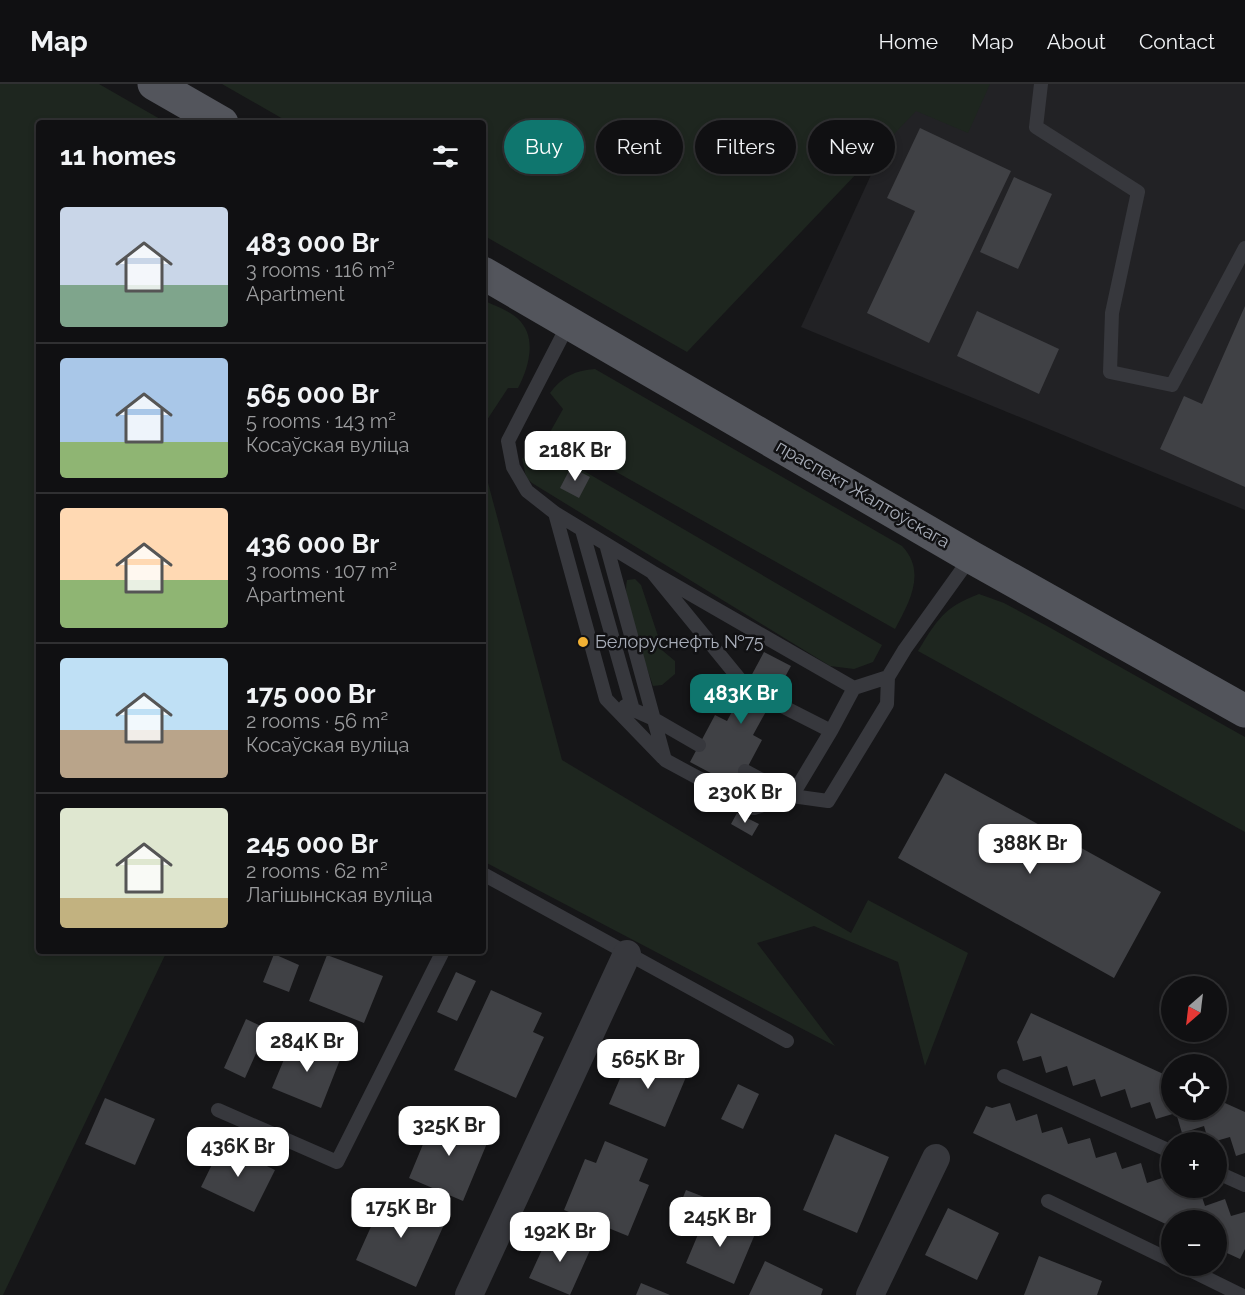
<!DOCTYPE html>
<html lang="en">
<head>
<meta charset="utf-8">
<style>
	:root { --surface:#101012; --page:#1e1e20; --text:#f1f3f6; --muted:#9c9d9f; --line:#303032; --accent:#0f766e }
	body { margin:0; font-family:Raleway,sans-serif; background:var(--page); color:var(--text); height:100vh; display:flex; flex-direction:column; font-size:22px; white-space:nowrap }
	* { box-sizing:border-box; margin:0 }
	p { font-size:20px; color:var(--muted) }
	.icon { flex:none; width:33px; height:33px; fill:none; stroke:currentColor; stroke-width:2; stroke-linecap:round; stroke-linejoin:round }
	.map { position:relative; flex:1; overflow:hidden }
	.panel { position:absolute; left:36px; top:36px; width:450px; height:834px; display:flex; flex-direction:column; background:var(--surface); border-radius:6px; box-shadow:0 3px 9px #0003,0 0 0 2px var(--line) }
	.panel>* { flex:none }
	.banner { position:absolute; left:504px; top:36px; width:570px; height:54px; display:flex; gap:12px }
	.needle { width:39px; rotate:208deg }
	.controls { position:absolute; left:1161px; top:892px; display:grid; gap:12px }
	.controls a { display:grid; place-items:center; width:66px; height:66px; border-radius:50%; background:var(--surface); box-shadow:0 3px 9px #0003,0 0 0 2px var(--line); font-size:30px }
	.price { position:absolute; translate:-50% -51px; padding:0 14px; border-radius:12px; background:#fff; color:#222; font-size:20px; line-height:39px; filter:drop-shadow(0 2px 3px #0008) }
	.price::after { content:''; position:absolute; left:50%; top:36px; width:18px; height:14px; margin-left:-9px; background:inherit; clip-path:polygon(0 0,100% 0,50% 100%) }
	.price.selected { background:var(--accent); color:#fff }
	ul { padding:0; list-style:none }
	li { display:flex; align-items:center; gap:18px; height:150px; padding:0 24px }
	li+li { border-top:2px solid var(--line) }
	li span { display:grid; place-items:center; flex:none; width:168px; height:120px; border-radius:6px; color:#555 }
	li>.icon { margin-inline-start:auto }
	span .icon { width:72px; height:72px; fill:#fffc; stroke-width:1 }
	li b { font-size:26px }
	h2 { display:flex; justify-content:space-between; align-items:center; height:72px; padding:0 24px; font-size:26px }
	.chip { padding:0 21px; border-radius:27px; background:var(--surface); box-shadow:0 3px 9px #0003,0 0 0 2px var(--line); font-size:21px; line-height:54px }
	.chip.selected { background:var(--accent); color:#fff }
	header { display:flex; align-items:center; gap:36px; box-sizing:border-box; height:84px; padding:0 30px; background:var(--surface); border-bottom:2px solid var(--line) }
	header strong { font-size:28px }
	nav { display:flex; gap:33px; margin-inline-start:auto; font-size:21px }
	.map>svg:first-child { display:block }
</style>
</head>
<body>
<header>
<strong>Map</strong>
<nav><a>Home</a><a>Map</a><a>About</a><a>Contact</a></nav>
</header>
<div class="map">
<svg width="1245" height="1211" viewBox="0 0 1245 1211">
	<rect width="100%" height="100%" fill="#161618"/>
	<path fill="#222225" d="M981 0H1245V426L801 243 900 28Z"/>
	<path fill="#1e261f" d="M0 0H99L167 39H39V867H167L3 1211H0Z
		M222 0H990L968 49 916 27 687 268 483 151V39H290Z
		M483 216C493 221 508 226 517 234 538 252 529 283 518 304H508L483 342Z
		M595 285 902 462C927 488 909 519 895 545L549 350 563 325 550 309C561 293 576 286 595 285Z
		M548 366 882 561 873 578 854 585 830 582 532 399 526 393 522 374 537 381Z
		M483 380 562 676 851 849 868 816 968 869 925 982 898 878 814 842 757 859 835 962 483 777Z
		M635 495 641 501 663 567 675 577V590L662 601 653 602C645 575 621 522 627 496Z
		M979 510 1004 519 1047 542 1245 653V748L918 567C937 536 944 523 979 510Z"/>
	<path fill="#404145" d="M920 44 1011 87 929 259 867 229 915 127 887 114Z
		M1014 93 1052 110 1018 185 980 168Z
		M1245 222V403L1160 365 1184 312 1202 320Z
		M977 227 1059 265 1039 310 957 272Z
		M571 383 590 393 579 414 560 404Z
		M764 568 791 582 753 651 762 656 737 703 690 678 715 631 727 637Z
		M945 689 1161 808 1114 894 898 774Z
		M737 729 759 740 752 752 731 740Z
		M274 870 299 881 289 908 263 898Z
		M327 871 383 892 364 939 309 917Z
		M456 888 476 897 457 937 437 928Z
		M491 906 542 929 533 948 544 953 516 1014 454 986Z
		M1031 929 1172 994V1026H1216V1015L1245 1028V1069L1236 1072 1230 1053 1209 1059 1204 1042 1182 1049 1176 1029 1156 1035 1150 1018 1131 1024 1125 1005 1101 1013 1095 995 1073 1002 1067 982 1046 989 1041 972 1023 977 1017 958Z
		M246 935 267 945 245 994 224 984Z
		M293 954 341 973 321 1024 272 1004Z
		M631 969 686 993 665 1043 609 1020Z
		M738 1000 759 1010 743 1045 721 1035Z
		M105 1014 155 1035 135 1081 85 1060Z
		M1010 1019 1016 1037 1037 1030 1042 1049 1062 1043 1068 1060 1090 1054 1096 1074 1116 1068 1122 1085 1141 1079 1147 1099 1171 1091 1172 1104H1175L1176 1109 1199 1104 1205 1122 1225 1115 1231 1132 1245 1128V1165L1240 1175 1216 1164V1137H1172V1143L973 1049 986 1022 992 1024Z
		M436 1029 490 1052 463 1117 409 1094Z
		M835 1050 889 1073 857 1149 803 1126Z
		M605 1057 648 1075 639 1097 649 1101 628 1152 564 1126 585 1075 596 1079Z
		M222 1060 275 1086 254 1128 201 1103Z
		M686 1106 704 1113 689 1150 671 1143Z
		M387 1107 447 1134 416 1203 356 1176Z
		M948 1124 999 1149 977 1196 925 1171Z
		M707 1129 755 1150 734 1200 686 1179Z
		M551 1146 591 1164 570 1211 529 1194Z
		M1039 1172 1102 1197 1097 1211H1024Z
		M765 1177 823 1205 821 1211H749Z
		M641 1199 670 1211H636Z"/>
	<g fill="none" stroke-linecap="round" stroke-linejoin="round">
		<path stroke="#37383d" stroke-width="14" d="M1041 0 1036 43 1138 108 1112 229 1110 288 1172 301 1245 164
			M569 239 508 357 513 383 527 407 555 429 606 460 665 676 754 724 792 712 831 647
			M555 429 606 615 663 674
			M582 446 633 626
			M606 460 652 488 746 603
			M652 488 854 604
			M772 617 831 647 854 604 888 593 905 565 971 473
			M625 622 654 635 699 661
			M745 687 792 712 828 717 887 620 888 593
			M483 790 787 957
			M1004 992 1172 1068
			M218 1026 337 1078 443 867
			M1216 1088 1245 1101
			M1048 1117 1172 1177
			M1182 1182 1241 1211"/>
		<path stroke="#37383d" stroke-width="28" d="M469 1211 627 870
			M870 1211 936 1074"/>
		<path stroke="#53555c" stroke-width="33" d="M154 0 222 39
			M483 189 971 473 1245 627"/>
	</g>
	<circle fill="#f2b134" stroke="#111113" stroke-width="2" cx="583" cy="558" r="6"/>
	<g text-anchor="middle" stroke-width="5" stroke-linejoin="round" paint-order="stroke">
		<g font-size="18" fill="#a8adb8" stroke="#111113">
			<text transform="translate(863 410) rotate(30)" y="6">праспект Жалтоўскага</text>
		</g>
		<g font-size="18" fill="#a8adb8" stroke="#111113" text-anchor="start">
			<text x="595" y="564">Белоруснефть №75</text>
		</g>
	</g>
</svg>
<div class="controls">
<a><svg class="needle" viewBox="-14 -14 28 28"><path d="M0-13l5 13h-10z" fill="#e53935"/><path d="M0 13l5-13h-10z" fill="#9c9d9f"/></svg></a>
<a><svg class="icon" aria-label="locate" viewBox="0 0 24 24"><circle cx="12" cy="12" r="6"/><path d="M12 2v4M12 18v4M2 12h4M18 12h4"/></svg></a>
<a>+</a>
<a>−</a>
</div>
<b class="price" style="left:575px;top:398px">218K Br</b>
<b class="price selected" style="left:741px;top:641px">483K Br</b>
<b class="price" style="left:745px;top:740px">230K Br</b>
<b class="price" style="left:1030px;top:791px">388K Br</b>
<b class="price" style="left:307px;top:989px">284K Br</b>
<b class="price" style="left:648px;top:1006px">565K Br</b>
<b class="price" style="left:449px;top:1073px">325K Br</b>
<b class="price" style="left:238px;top:1094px">436K Br</b>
<b class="price" style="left:401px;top:1155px">175K Br</b>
<b class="price" style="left:720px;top:1164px">245K Br</b>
<b class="price" style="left:560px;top:1179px">192K Br</b>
<div class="banner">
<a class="chip selected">Buy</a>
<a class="chip">Rent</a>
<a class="chip">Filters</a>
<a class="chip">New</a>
</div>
<section class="panel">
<h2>11 homes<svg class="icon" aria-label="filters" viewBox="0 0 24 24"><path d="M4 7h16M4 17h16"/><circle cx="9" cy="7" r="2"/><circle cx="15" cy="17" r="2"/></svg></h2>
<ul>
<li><span style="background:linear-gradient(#c9d6e8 65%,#7fa58c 0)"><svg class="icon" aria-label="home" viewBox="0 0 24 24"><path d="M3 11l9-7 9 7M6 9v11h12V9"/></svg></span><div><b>483 000 Br</b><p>3 rooms · 116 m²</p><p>Apartment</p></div></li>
<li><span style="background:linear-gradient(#a9c7e8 70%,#8fb573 0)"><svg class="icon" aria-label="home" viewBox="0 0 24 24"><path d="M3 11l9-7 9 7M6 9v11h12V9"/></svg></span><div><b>565 000 Br</b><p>5 rooms · 143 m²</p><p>Косаўская вуліца</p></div></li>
<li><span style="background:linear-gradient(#ffd9b3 60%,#8fb573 0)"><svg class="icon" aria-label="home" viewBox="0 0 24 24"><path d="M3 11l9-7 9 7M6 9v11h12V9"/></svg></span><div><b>436 000 Br</b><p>3 rooms · 107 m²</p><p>Apartment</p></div></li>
<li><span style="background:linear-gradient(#bfe0f5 60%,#b9a48a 0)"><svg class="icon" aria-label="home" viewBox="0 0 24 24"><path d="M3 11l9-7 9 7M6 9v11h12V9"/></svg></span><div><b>175 000 Br</b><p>2 rooms · 56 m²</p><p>Косаўская вуліца</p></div></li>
<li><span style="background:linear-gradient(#dfe7d0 75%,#c2b280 0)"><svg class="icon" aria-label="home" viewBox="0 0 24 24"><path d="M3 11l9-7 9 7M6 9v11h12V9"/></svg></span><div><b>245 000 Br</b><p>2 rooms · 62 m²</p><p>Лагішынская вуліца</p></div></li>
</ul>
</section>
</div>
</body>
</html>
